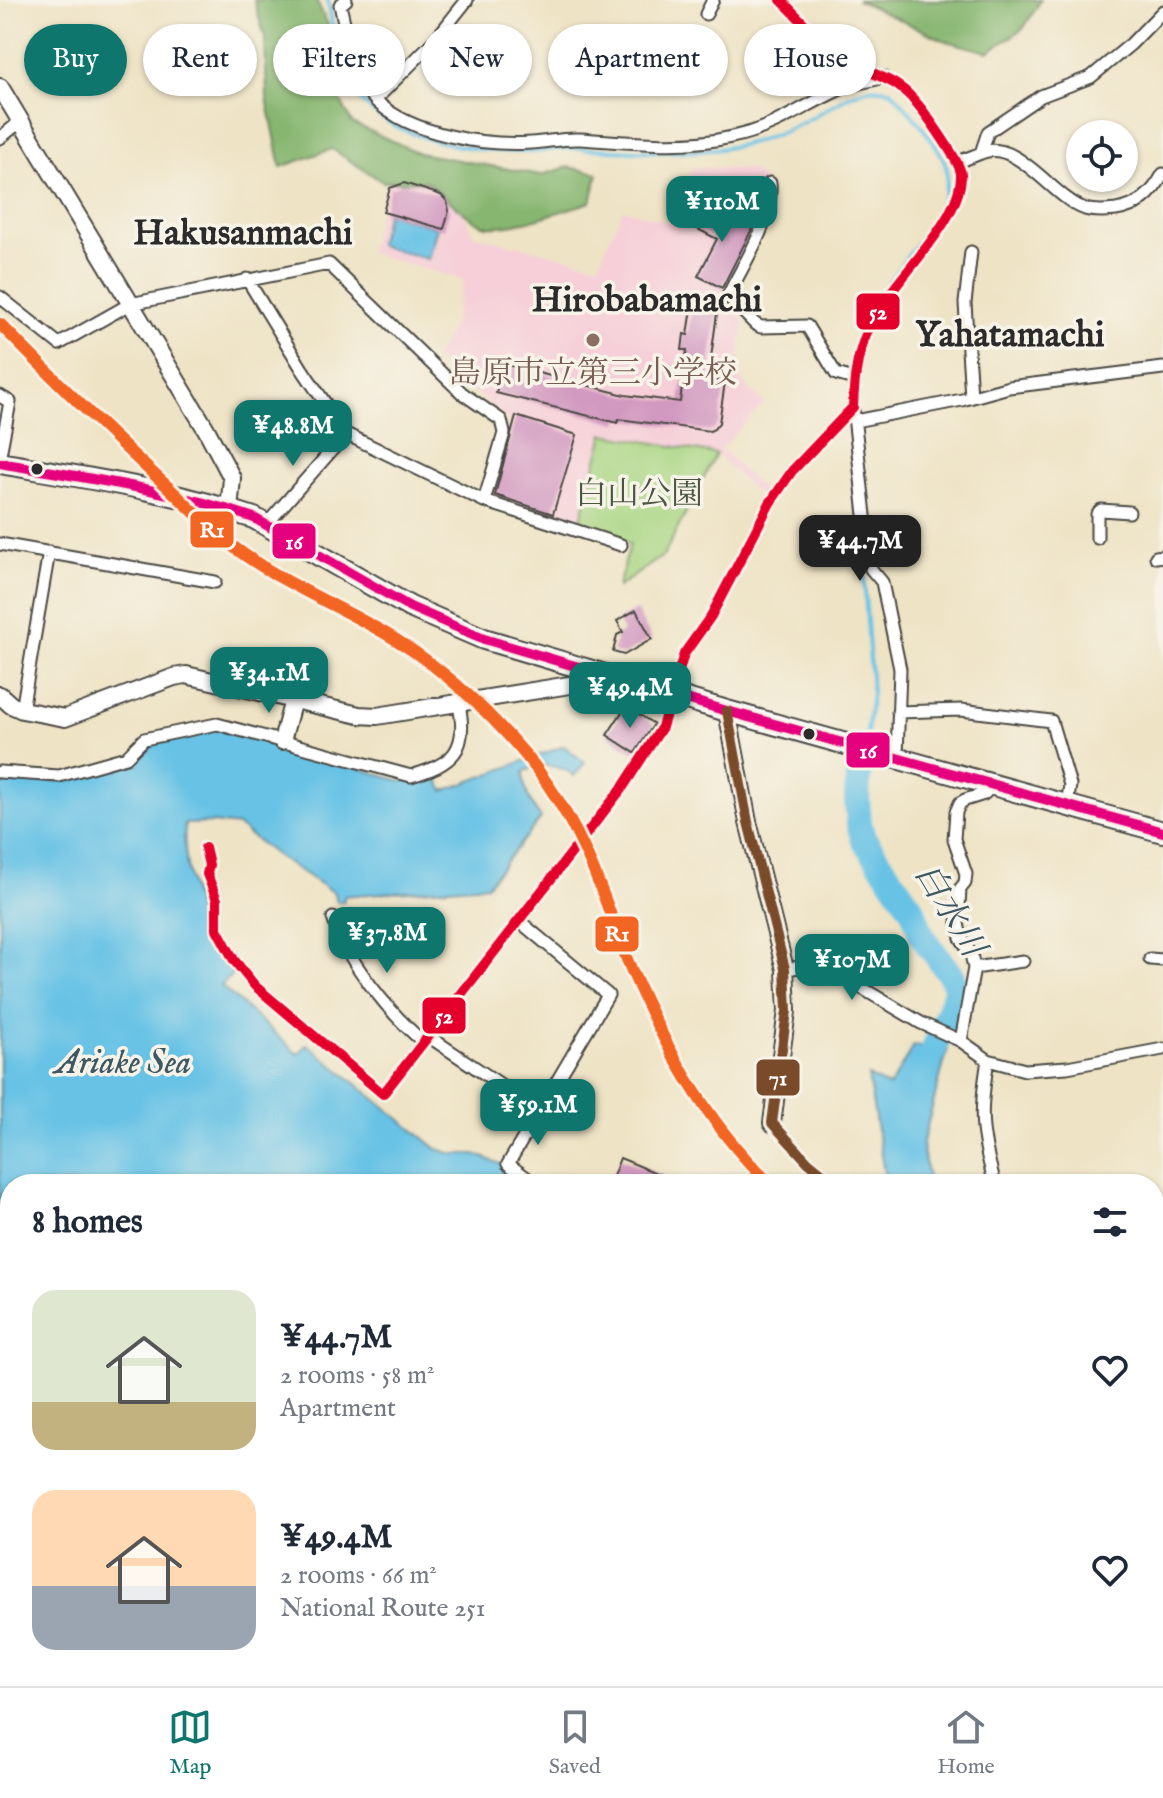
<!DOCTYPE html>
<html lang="en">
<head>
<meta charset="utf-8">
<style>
	:root { --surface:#fff; --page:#f2f2f3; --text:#1f2937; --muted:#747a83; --line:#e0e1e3; --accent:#0f766e }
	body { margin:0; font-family:"IM FELL English","Noto Serif JP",serif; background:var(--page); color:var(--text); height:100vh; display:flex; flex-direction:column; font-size:30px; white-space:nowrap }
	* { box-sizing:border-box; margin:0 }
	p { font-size:26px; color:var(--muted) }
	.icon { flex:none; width:44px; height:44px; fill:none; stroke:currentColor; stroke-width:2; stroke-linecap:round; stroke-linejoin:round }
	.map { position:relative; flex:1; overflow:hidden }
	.details { position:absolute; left:0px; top:1174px; width:1164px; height:512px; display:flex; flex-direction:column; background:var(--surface); border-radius:32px 32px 0 0; box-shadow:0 2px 6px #0004 }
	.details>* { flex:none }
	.banner { position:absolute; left:24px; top:24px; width:1116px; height:72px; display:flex; gap:16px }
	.buttons { position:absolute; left:1066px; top:120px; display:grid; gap:16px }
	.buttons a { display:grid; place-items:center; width:72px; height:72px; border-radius:50%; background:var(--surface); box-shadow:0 2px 6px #0004; font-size:40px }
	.price { position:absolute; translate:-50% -68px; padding:0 18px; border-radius:16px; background:var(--accent); color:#fff; font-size:26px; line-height:52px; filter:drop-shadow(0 2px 4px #0008) }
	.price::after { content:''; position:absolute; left:50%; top:48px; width:24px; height:18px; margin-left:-12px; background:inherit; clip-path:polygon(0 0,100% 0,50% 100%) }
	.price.selected { background:#222; color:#fff }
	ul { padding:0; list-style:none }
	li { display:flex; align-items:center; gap:24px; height:200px; padding:0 32px }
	li span { display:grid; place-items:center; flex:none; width:224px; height:160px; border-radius:24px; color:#555 }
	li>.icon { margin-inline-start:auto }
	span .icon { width:96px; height:96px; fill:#fffc; stroke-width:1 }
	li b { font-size:34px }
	h2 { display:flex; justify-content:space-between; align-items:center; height:96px; padding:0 32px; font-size:34px }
	.chip { padding:0 28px; border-radius:36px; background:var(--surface); box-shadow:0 2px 6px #0004; font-size:28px; line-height:72px }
	.chip.selected { background:var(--accent); color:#fff }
	.tabs { display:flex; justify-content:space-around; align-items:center; height:112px; border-top:2px solid var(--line); background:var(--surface); font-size:22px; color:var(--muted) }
	.tabs a { display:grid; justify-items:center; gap:4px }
	.tabs .selected { color:var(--accent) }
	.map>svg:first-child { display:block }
</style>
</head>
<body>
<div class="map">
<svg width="1163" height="1686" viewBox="0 0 1163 1686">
	<rect width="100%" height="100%" fill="#f7f3e8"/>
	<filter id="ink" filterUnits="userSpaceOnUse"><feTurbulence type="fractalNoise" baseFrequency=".0125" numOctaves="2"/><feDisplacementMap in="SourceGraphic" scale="16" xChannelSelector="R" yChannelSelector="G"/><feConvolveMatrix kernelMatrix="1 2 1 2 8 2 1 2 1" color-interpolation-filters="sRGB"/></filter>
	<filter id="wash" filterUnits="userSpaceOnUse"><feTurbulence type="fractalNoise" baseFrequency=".006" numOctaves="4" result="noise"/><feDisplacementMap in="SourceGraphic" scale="32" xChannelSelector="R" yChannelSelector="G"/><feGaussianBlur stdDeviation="1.8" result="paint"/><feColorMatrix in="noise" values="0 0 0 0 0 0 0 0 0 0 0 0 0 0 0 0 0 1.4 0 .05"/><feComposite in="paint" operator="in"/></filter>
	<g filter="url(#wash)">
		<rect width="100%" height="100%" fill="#eee3c5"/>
		<path fill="#f6cfd8" d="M692 167 751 170 764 180 767 189 762 215 724 299 744 322 738 361 741 381 764 403 721 449 765 492 761 497 716 454 604 435 579 526 489 496 510 421 435 358 454 322 464 280 369 253 388 179 430 178 457 198 473 235 598 265 623 209 672 223Z"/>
		<path fill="#a8d582" stroke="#6a8056" stroke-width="2" d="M604 434 716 454 664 555 618 587 630 544 579 526Z"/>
		<path fill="#86b670" stroke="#58704e" stroke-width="2" d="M254 0H316L334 37 332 85 352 123 419 153 541 175 568 167 598 173 591 202C563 210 516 229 487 226 471 223 440 192 426 181L383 182 332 149 281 167 267 98 265 38Z
			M857 0H1041L1023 29 988 52 946 41Z"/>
		<path fill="#68c2e5" stroke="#4a7688" stroke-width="2" d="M387 213 437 227 428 259 378 245Z
			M221 726 401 781 436 776 444 791 564 746 585 763 574 776C561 764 539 763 524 772 522 787 532 807 541 818L487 885 344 896V901L337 902 334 893 277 856 238 826 213 823 185 824C182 854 193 904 205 931 211 946 223 960 233 974L221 986 298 1054 307 1044 437 1149 453 1154H475L505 1166 496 1184H10V1676H907L905 1686H0V780L66 781 132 764 146 744Z
			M936 1036 947 1040 945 1047 948 1048 922 1145 929 1184H886L868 1076 889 1087 914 1045 927 1049 930 1038 935 1039Z
			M1154 1276 1163 1278V1369L1154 1367Z
			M994 1676H1101L1100 1686H992Z"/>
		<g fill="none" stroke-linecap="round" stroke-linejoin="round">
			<path stroke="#68c2e5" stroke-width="4" d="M328 0C333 29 340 75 359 98 395 141 475 152 528 152 542 152 556 148 570 148 632 150 696 159 757 141 776 135 796 127 813 117 829 108 848 94 867 89 874 87 884 90 891 90 906 108 944 149 947 171 951 214 901 259 881 295
				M859 509 872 692 867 733"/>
			<path stroke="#68c2e5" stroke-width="26" d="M859 762 857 800 859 823 863 838 913 910 922 936 952 977 957 989 930 1060"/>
		</g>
		<g id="blocks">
			<path fill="#d299c0" d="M404 183 441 195 447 201 449 211 444 229 383 212 390 188Z
				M696 208 724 223 730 211 755 223 722 288 698 276 717 239 688 224Z
				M693 302 718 306 708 380 725 382 719 423 714 429 710 431 619 419 618 423 496 393 503 364 625 395 680 402 687 350H682L684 334 688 335Z
				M516 416 577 435 553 514 495 495Z
				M636 610 652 639 624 655 613 652 617 635 623 632 617 621Z
				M626 706 654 724 635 753 607 735Z
				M620 1158 683 1184H610Z"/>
		</g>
	</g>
	<g filter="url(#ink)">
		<use href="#blocks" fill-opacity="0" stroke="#484742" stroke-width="2"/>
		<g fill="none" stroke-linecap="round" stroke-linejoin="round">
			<defs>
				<path id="street" d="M346 0 340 5C348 36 352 78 376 101 412 135 484 146 531 143 548 142 563 138 580 139 630 142 681 149 732 137 779 127 806 103 848 86 860 82 872 81 884 77
					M706 14 713 0
					M375 100 436 39 467 0
					M0 138 21 121
					M981 153C1016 137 1053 198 1085 209 1095 212 1107 211 1116 210 1138 207 1153 193 1163 174
					M958 162 981 153 988 132 1041 96 1091 77 1131 44 1163 11
					M770 183C773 222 744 262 728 296L755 324 761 327 807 326 836 374 854 379
					M247 279 302 369 346 434 484 501 621 545
					M0 297 59 344 130 304 329 264 462 393 501 420 504 433 484 501
					M0 396 10 402 0 455
					M971 397 965 303 971 252
					M853 407 871 569 882 582 900 669 897 756
					M855 421 962 400 1009 387 1163 368
					M266 525 346 434
					M1097 538V514L1101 510 1129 512
					M0 544 215 582
					M1156 557 1163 556
					M22 710 49 552
					M898 712 961 710 1051 721 1070 785 1067 806
					M0 772 59 776 126 757 144 739 217 724 411 776C452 764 469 751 459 705
					M205 848 209 865 207 874 217 900V929L234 960 255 986 383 1094 623 787 662 727 684 654 711 616 770 503 792 471 853 407C854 376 858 347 873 319 895 278 962 221 961 174 960 161 923 109 912 98 894 78 871 74 849 62 823 47 802 20 781 0
					M333 918C347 962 389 1012 423 1042
					M518 920 608 995 508 1164 535 1184
					M1150 959 1163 960
					M974 968 1023 961
					M785 969 821 964 921 1023 961 1041 988 1060 1025 1070 1067 1067 1163 1049
					M428 1036 540 1111
					M961 1041 974 968 971 954 961 938 958 923 960 889 965 883 966 874 954 839 956 812 960 803 965 800 984 794 994 784
					M988 1060C979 1114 980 1131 995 1184
					M772 1123 808 1162 835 1184
					M1154 1414 1163 1416
					M1154 1430 1163 1436
					M1154 1619 1163 1621
					M954 1686 956 1676
					M1108 1686 1109 1676"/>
				<path id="secondary" d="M0 87 206 429 232 478 229 510
					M0 695 11 705 22 710 65 718 174 677 186 675 359 715 377 716 613 678
					M727 711 748 822 785 969 787 1011 772 1123
					M282 741 293 700"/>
				<path id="highway" d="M0 463C85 478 172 490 254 518L410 607 484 639 727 711 1163 832"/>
			</defs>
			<use href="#street" stroke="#484742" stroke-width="15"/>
			<use href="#secondary" stroke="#484742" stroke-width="20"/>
			<use href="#highway" stroke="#484742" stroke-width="24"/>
			<use href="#street" stroke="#fff" stroke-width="11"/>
			<use href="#secondary" stroke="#fff" stroke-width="16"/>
			<use href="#highway" stroke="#fff" stroke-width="20"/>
			<defs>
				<path id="bus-1" d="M0 463C85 478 172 490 254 518L410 607 484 639 727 711 1163 832"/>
				<path id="bus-2" d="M727 711 748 822 785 969 787 1011 772 1123 808 1162 835 1184"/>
				<path id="bus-3" d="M205 848 209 865 207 874 217 900V929L234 960 255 986 383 1094 623 787 662 727 684 654 711 616 770 503 792 471 853 407C854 376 858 347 873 319 895 278 962 221 961 174 960 161 923 109 912 98 894 78 871 74 849 62 823 47 802 20 781 0"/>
			</defs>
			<use href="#bus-1" stroke="#f7f3e8" stroke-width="16"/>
			<use href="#bus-2" stroke="#f7f3e8" stroke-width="16"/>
			<use href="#bus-3" stroke="#f7f3e8" stroke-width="16"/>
			<use href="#bus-1" stroke="#e5007d" stroke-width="10"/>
			<use href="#bus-2" stroke="#7a4b2a" stroke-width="10"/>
			<use href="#bus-3" stroke="#e4002b" stroke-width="10"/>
			<defs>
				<path id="rail-1" d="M0 324C55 380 111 435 169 488 188 506 206 525 226 541 278 583 342 606 398 641 446 671 487 710 524 753 557 792 583 841 601 889 610 911 617 934 626 957 661 1040 704 1121 770 1184"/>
			</defs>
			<use href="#rail-1" stroke="#f7f3e8" stroke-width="18"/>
			<use href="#rail-1" stroke="#f26522" stroke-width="12"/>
		</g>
	</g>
	<circle fill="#8d6e63" stroke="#f7f3e8" stroke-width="3" cx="593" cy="340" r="8"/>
	<g fill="#2b2b2b" stroke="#f7f3e8" stroke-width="3">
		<circle cx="37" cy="469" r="7"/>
		<circle cx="809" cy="734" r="7"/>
	</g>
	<g text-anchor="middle" stroke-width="7" stroke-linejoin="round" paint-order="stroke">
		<g font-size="32" fill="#785e54" stroke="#f7f3e8">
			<text x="593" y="383">島原市立第三小学校</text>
		</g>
		<g font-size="32" fill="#4a5641" stroke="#f7f3e8">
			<text x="639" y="504">白山公園</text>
		</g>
		<g font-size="34" font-style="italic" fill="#3d5863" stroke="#f7f3e8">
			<text transform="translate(951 909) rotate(59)" y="12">白水川</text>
			<text x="123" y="1073">Ariake Sea</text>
		</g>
		<g font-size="36" font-weight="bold" fill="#2b2b2b" stroke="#f7f3e8">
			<text x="243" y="244">Hakusanmachi</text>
			<text x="647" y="311">Hirobabamachi</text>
			<text x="1010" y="346">Yahatamachi</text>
		</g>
	</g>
	<g stroke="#f7f3e8" stroke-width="3">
		<rect x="855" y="292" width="46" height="39" rx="8" fill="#e4002b"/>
		<rect x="189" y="510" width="46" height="39" rx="8" fill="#f26522"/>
		<rect x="271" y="522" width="46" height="38" rx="8" fill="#e5007d"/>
		<rect x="845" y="731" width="46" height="38" rx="8" fill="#e5007d"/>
		<rect x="594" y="915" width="46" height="38" rx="8" fill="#f26522"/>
		<rect x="421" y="996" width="46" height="39" rx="8" fill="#e4002b"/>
		<rect x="755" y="1058" width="46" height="39" rx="8" fill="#7a4b2a"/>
	</g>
	<g font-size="22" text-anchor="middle" font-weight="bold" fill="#fff">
		<text x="878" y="319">52</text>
		<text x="212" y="537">R1</text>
		<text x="294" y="549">16</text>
		<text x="868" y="758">16</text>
		<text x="617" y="941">R1</text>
		<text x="444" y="1023">52</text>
		<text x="778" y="1085">71</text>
	</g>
</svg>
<div class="buttons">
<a><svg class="icon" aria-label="locate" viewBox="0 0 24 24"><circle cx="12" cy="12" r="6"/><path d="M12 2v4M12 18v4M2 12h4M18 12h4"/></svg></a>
</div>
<b class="price" style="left:722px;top:244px">¥110M</b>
<b class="price" style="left:293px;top:468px">¥48.8M</b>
<b class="price selected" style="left:860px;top:583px">¥44.7M</b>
<b class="price" style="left:269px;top:715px">¥34.1M</b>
<b class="price" style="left:630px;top:730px">¥49.4M</b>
<b class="price" style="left:387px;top:975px">¥37.8M</b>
<b class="price" style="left:852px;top:1002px">¥107M</b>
<b class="price" style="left:538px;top:1147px">¥59.1M</b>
<div class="banner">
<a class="chip selected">Buy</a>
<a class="chip">Rent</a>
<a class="chip">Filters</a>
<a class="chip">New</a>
<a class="chip">Apartment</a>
<a class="chip">House</a>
</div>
<section class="details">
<h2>8 homes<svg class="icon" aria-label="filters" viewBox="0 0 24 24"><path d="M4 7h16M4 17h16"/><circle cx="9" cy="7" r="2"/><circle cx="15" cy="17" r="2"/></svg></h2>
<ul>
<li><span style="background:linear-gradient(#dfe7d0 70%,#c2b280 0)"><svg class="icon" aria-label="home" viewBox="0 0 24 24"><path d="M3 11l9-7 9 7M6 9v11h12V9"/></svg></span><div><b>¥44.7M</b><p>2 rooms · 58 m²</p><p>Apartment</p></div><svg class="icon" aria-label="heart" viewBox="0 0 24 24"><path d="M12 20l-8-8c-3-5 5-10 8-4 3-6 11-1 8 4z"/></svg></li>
<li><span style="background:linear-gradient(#ffd9b3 60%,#9aa5b1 0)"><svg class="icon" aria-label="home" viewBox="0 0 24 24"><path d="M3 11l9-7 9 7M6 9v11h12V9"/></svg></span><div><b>¥49.4M</b><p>2 rooms · 66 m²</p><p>National Route 251</p></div><svg class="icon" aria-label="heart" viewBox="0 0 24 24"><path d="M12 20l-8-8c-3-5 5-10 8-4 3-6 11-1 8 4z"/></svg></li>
</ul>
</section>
</div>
<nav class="tabs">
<a class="selected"><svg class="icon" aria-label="map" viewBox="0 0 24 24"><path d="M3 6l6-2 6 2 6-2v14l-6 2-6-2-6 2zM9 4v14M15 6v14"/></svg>Map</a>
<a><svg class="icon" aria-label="saved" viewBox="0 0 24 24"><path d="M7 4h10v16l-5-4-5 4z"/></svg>Saved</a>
<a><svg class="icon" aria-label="home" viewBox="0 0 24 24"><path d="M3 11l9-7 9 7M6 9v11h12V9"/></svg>Home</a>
</nav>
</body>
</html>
